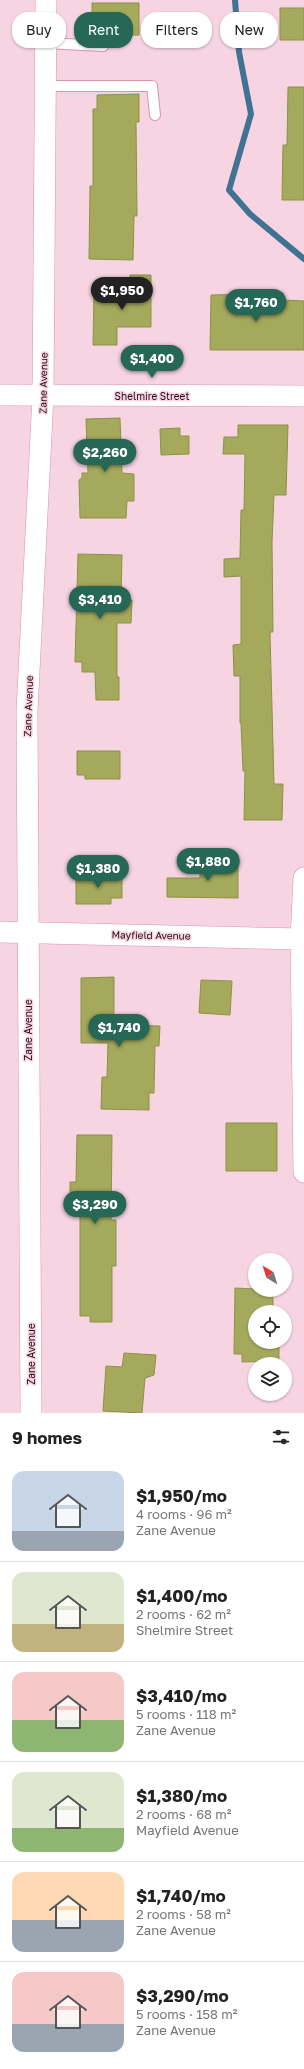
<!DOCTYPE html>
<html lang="en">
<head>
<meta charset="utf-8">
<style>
	:root { --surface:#fff; --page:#f6f6f6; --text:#222; --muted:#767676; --line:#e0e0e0; --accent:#266755 }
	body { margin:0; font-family:"Golos Text",sans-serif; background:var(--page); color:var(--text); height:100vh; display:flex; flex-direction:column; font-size:15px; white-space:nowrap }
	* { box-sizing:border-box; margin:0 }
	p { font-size:13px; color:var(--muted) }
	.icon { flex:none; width:22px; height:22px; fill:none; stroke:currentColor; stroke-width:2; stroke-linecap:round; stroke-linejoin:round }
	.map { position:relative; height:1413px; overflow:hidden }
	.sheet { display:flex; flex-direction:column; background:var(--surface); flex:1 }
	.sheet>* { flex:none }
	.banner { position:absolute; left:12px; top:12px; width:280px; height:36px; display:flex; gap:8px }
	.needle { width:26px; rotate:322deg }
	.fabs { position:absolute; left:248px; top:1253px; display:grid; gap:8px }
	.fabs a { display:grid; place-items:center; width:44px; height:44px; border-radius:50%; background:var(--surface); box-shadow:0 1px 3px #0004; font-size:20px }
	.price { position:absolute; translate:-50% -34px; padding:0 9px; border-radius:14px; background:var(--accent); color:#fff; font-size:13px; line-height:26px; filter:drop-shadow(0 1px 2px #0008) }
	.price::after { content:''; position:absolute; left:50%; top:24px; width:12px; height:9px; margin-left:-6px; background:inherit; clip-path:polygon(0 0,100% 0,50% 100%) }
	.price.on { background:#222; color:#fff }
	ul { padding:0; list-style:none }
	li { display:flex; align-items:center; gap:12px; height:100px; padding:0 12px }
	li+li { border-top:1px solid var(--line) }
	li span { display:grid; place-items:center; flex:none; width:112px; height:80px; border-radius:12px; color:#555 }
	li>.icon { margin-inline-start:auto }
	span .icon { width:48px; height:48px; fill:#fffc; stroke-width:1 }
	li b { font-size:17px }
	h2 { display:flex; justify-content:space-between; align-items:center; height:48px; padding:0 12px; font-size:17px }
	.pill { padding:0 14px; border-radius:16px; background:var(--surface); box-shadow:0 1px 3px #0004; font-size:14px; line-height:36px }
	.pill.on { background:var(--accent); color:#fff }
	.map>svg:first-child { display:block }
</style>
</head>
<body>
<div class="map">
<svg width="304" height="1413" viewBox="0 0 304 1413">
	<rect width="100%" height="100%" fill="#f6d4e1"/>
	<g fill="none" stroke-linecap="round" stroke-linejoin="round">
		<path stroke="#407293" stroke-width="6" d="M235 0 239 52 251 114 229 190 250 214 304 259"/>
	</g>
	<path fill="#a4a95c" stroke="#8d9243" d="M92 3H139V35L97 36V22H92Z
		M280 8H304V40H280Z
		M288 87H304V200H282L283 145H287Z
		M139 94V122H136L137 216H134L133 260 89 259 90 186H93V109H97V95Z
		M130 275H151V327H117V345H93L94 293H130Z
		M283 293V300L304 301V350H210L211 295Z
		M120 418 122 473 134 474V501H127L126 518H80L79 480 82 478V473H88L86 419Z
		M238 425H288L286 495H274L272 542 273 632H270L274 784H283L282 820H244L245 771H243L241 723H240V676H234L233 645 241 644V576L224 577V559L240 558 241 510H244L245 454H223L224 437H238Z
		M180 428V436H189V454L161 455 160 429Z
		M78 554 122 555 121 600H132L131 623H117V677H119V700H96L95 672H82V662H75Z
		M77 751H120V779H85V775H77Z
		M238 860V898L167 897V878H200V861Z
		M76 875H122V898H111V904H76Z
		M114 977V1016H117V1025L160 1026 159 1046H155L154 1093H149V1110L101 1109 102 1077H107L108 1043H81V978Z
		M201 980 232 981 230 1015 199 1013Z
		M226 1123H277V1171H226Z
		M77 1135H112L111 1220H116V1266H112V1322H90V1316H80V1208H70V1182H76Z
		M235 1288 273 1290V1312H255V1342H279V1361L242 1362V1354H234Z
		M124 1353 156 1355 154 1375 145 1378 142 1413 103 1411 106 1366 122 1367Z"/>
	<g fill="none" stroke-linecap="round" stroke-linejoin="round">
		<defs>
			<path id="lane" d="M46 43 103 46
				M45 86H152L155 115"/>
			<path id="street" d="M0 395 304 396
				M304 878 301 939 304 1172
				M0 932 301 939
				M31 1413 27 711 43 396 46 0"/>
		</defs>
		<use href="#lane" stroke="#de90b2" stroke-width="12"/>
		<use href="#street" stroke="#de90b2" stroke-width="22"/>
		<use href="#lane" stroke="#fff" stroke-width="10"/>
		<use href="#street" stroke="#fff" stroke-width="21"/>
	</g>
	<g text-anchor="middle" stroke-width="3" stroke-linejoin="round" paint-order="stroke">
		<g font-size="10" fill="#280b19" stroke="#f6d4e1">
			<text transform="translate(43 383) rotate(-89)" y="4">Zane Avenue</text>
			<text x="152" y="400">Shelmire Street</text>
			<text transform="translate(28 706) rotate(-88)" y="4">Zane Avenue</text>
			<text transform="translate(151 935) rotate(1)" y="4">Mayfield Avenue</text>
			<text transform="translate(28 1030) rotate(-90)" y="4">Zane Avenue</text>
			<text transform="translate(31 1354) rotate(-90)" y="4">Zane Avenue</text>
		</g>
	</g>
</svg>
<div class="fabs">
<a><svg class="needle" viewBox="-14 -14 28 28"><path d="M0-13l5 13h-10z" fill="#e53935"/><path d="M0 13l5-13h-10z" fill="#767676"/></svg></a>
<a><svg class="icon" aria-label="locate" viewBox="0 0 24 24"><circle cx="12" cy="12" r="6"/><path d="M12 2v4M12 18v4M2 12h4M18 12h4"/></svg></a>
<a><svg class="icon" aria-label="layers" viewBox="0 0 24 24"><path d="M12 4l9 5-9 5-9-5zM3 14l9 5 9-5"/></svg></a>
</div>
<b class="price on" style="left:122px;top:311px">$1,950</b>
<b class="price" style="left:256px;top:323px">$1,760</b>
<b class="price" style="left:152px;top:379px">$1,400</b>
<b class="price" style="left:105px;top:473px">$2,260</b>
<b class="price" style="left:100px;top:620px">$3,410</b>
<b class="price" style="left:208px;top:882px">$1,880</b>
<b class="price" style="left:98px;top:889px">$1,380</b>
<b class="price" style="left:119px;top:1048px">$1,740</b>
<b class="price" style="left:95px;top:1225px">$3,290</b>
<div class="banner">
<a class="pill">Buy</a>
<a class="pill on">Rent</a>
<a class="pill">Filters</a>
<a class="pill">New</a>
</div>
</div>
<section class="sheet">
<h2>9 homes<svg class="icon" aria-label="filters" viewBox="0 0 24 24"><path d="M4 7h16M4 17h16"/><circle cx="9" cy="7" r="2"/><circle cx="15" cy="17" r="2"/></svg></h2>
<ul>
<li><span style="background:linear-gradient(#c9d6e8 75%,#9aa5b1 0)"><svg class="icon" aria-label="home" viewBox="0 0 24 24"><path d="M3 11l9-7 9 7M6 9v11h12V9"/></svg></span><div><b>$1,950/mo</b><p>4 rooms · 96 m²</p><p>Zane Avenue</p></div></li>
<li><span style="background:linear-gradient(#dfe7d0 65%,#c2b280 0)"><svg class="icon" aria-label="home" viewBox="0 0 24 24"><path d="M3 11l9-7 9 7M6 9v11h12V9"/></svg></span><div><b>$1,400/mo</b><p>2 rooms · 62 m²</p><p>Shelmire Street</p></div></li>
<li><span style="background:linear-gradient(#f6c9c9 60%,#8fb573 0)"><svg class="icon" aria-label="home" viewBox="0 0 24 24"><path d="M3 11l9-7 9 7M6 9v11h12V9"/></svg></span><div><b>$3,410/mo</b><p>5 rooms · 118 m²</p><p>Zane Avenue</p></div></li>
<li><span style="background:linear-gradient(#dfe7d0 70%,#8fb573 0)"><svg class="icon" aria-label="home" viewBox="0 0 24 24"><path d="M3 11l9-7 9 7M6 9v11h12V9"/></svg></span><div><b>$1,380/mo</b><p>2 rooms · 68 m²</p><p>Mayfield Avenue</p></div></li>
<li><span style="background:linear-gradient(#ffd9b3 60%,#9aa5b1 0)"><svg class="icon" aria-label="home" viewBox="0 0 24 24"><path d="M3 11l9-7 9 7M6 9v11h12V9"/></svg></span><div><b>$1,740/mo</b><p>2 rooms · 58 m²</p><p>Zane Avenue</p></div></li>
<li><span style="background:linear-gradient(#f6c9c9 65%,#9aa5b1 0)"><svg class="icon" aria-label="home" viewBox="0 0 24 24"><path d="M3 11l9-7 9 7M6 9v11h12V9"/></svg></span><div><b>$3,290/mo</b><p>5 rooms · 158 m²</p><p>Zane Avenue</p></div></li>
</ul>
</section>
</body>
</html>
